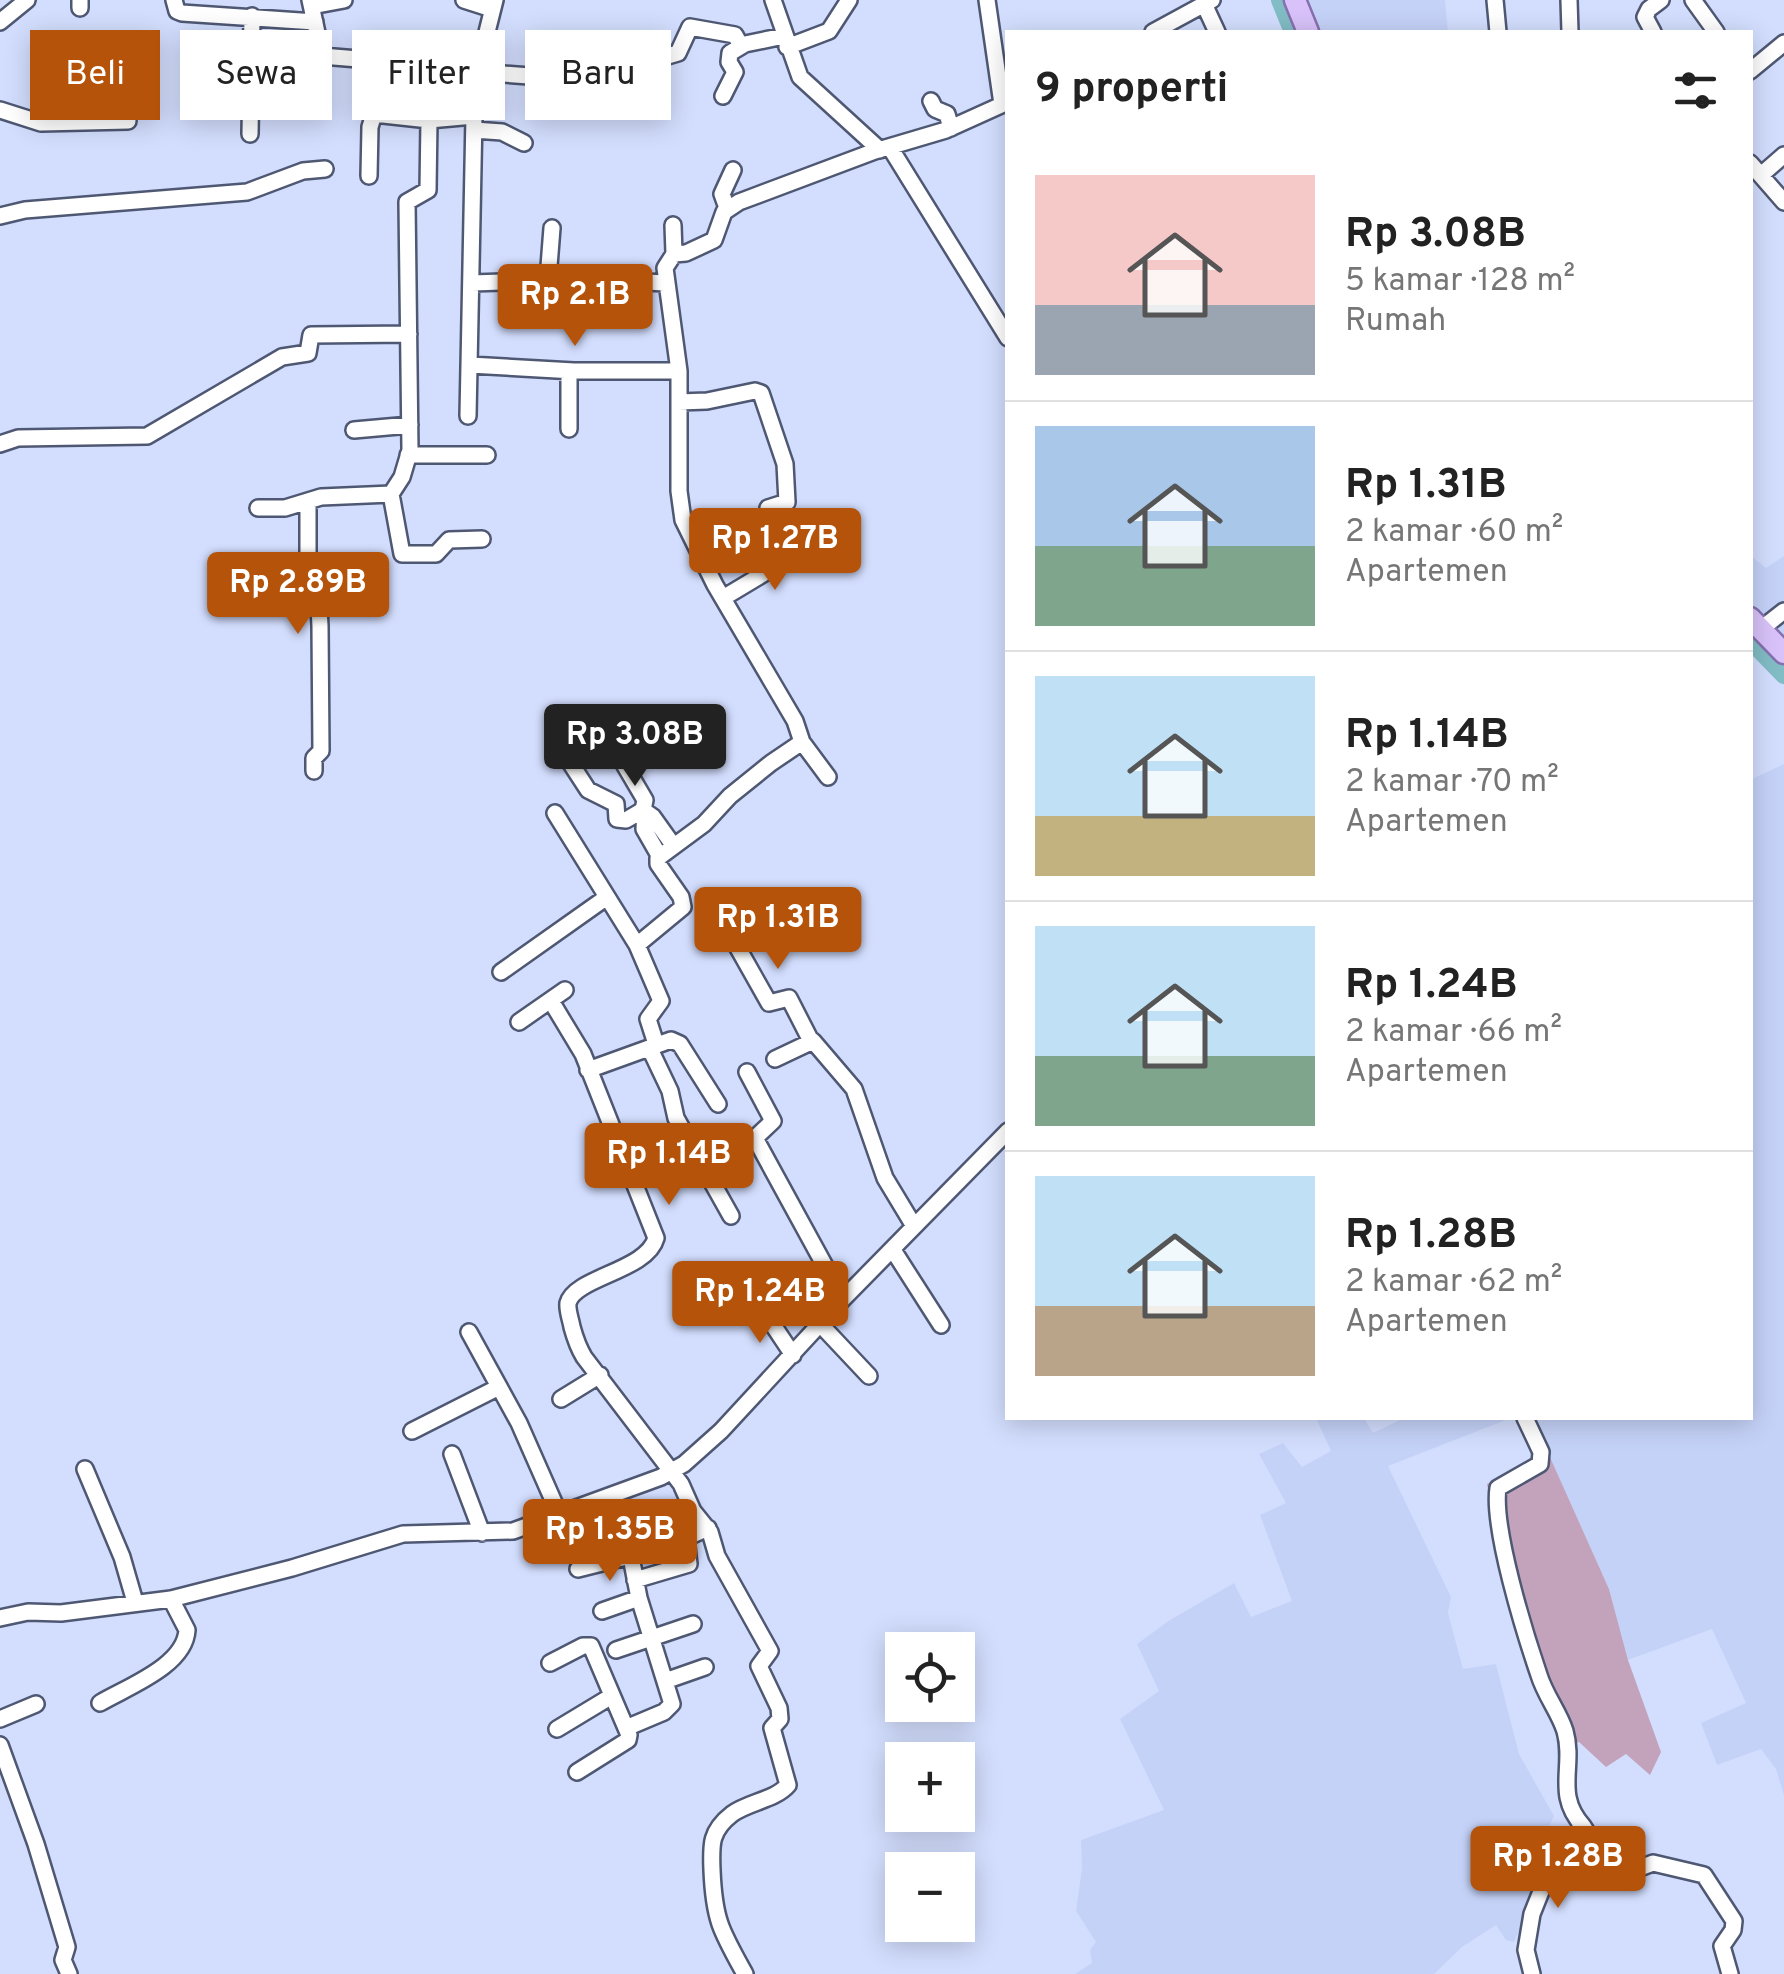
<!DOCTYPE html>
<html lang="id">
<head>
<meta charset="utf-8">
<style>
	:root { --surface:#fff; --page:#f6f6f6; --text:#222; --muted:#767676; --line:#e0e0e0; --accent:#b45309 }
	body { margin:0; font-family:Overpass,sans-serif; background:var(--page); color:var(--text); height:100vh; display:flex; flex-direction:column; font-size:38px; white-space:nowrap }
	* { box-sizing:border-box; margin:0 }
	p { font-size:32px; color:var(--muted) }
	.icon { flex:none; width:55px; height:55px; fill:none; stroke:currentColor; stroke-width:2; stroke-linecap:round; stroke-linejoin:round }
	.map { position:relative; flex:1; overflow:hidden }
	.sheet { position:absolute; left:1005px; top:30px; width:748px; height:1390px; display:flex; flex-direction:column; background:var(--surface); border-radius:0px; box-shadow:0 5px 25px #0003 }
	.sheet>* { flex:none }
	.top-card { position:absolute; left:30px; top:30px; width:825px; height:90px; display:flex; gap:20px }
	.tools { position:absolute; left:885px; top:1632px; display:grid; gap:20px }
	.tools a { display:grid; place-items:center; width:90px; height:90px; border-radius:0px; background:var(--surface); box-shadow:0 5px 25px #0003; font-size:50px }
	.price { position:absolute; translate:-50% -85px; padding:0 22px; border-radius:10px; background:var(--accent); color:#fff; font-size:32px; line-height:65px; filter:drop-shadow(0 2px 5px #0008) }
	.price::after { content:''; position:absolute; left:50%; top:60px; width:30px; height:22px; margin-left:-15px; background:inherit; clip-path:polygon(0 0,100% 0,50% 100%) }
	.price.active { background:#222; color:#fff }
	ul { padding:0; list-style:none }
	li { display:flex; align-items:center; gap:30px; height:250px; padding:0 30px }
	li+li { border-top:2px solid var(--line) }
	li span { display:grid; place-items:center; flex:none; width:280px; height:200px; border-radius:0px; color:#555 }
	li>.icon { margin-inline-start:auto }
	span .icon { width:120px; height:120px; fill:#fffc; stroke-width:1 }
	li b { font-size:42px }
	h2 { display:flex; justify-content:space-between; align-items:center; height:120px; padding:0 30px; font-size:42px }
	.pill { padding:0 35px; border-radius:0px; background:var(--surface); box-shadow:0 5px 25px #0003; font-size:35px; line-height:90px }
	.pill.active { background:var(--accent); color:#fff }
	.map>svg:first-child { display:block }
</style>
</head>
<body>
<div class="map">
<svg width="1784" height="1974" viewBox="0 0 1784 1974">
	<rect width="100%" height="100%" fill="#d3defe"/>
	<path fill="#c5d2f8" d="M1306 0H1445L1448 32H1317Z
		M1750 555 1766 568 1784 556V685L1750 651Z
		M1784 764V1795L1776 1769 1761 1749 1717 1765 1701 1723 1746 1703 1712 1629 1628 1660 1609 1589 1532 1418H1750V780Z
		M1316 1418H1364L1373 1433 1404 1418H1511L1388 1466 1451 1597 1448 1613 1463 1669 1496 1664 1519 1754 1554 1816 1540 1845 1539 1887 1514 1942 1506 1940 1496 1925 1462 1947 1434 1974H1075L1092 1963 1090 1950 1096 1942 1076 1911 1082 1868 1081 1840 1164 1810 1120 1719 1159 1691 1137 1644 1170 1620 1234 1583 1251 1617 1292 1601 1260 1515 1286 1503 1259 1454 1283 1443 1302 1467 1331 1451Z"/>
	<path fill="#c3a3bc" d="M1549 1455 1609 1589 1628 1660 1661 1752 1650 1775 1626 1754 1606 1767 1579 1742 1561 1748V1730L1506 1576 1487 1484Z"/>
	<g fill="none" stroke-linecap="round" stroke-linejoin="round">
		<path stroke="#82bcc5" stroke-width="18" d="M1280 0 1293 32
			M1750 640 1784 675"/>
		<defs>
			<path id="minor" d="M80 0V8
				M174 0 177 11 182 13 315 22
				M310 0 322 56 370 60 374 114
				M464 0 492 9
				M773 0 800 77 880 150
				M987 0 1002 104
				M1495 0 1498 32
				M1569 0 1570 32
				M1693 0 1716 32
				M1204 4 1217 32
				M312 6 344 0
				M0 22 27 0
				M1153 32 1212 0
				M1653 32 1645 17 1649 9 1661 0
				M787 47 829 31 849 0
				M661 58 678 53 690 27 735 35 741 46
				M1750 71 1784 43
				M477 72 582 80
				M723 96 735 72 729 62 730 53 745 44 784 36
				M931 101 935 109 947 114 951 128
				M0 110 41 123 128 121
				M474 116 429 120 428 190 407 202 410 450 402 477 391 494 402 554H436L449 540 482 539
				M41 123 42 56
				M474 130 502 132 524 143
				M250 134 252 16
				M891 149 1008 338
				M1750 163 1784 202
				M1761 175 1784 155
				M369 176 370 127 374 114 429 120
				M727 208 722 194 733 170
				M0 216 25 210 247 192 303 171 325 169
				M673 225 674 254
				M548 279 552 228
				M472 283 587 279 665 283
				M470 365 574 371H679
				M569 371V429
				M679 402 707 401 755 391 761 393 785 464 787 502 768 508
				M468 416 474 116 477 72 495 0
				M354 430 410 425
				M0 444 18 438 147 436 282 357 308 353 311 335 409 334
				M408 455H487
				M308 502V557L318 590 320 626 321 751 314 758V771
				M258 508H285L321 497 391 494
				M723 598 763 574 788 541
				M1761 629 1784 611
				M562 750 588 790 616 804 617 819 626 820 643 810 653 817 673 845
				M625 766 645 800 643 810
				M828 777 802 742 795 721 715 585 683 520 679 491V371L665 268 674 254 686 253 714 240 724 212 739 202 875 151 946 130 1008 102
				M645 812 644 829 660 857
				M555 813 637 945 661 1001 648 1019 656 1044
				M716 909 769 1003 789 998 811 1041
				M637 945 683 907 681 897 658 864V858L704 824 730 796 771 763 802 742
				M501 972 607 897
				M551 1001 583 1054 656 1238C647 1271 575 1277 568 1303 567 1311 571 1320 572 1327 575 1338 578 1347 584 1357L681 1484 693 1511 710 1532 717 1556 770 1651 759 1666 779 1708 780 1719 772 1728 788 1785C775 1800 748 1802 732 1814 710 1831 711 1845 712 1870 714 1920 721 1931 745 1974
				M519 1022 565 990
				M650 1049 670 1091 676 1118 731 1216
				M775 1059 813 1041 854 1089 885 1178 914 1226
				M588 1070 671 1040 680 1044 718 1104
				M755 1138 843 1299
				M705 1165 755 1138 773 1121 747 1072
				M893 1250 941 1325
				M765 1313 793 1355
				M821 1325 869 1376
				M469 1332 519 1423 560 1516
				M561 1399 600 1375
				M1525 1418 1541 1452 1540 1464 1498 1488C1492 1528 1525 1634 1539 1675 1545 1695 1559 1712 1565 1731 1575 1767 1554 1794 1583 1826L1558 1849 1532 1914 1526 1950 1532 1974
				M412 1431 499 1387
				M452 1454 482 1533
				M85 1469 122 1557 135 1602
				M611 1496 629 1547 639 1598 672 1704 664 1712 626 1728
				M578 1569 630 1556
				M635 1580 689 1564 686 1538 708 1528
				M602 1611 639 1598
				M0 1618 28 1612 61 1613 171 1599 292 1568 403 1534 513 1531 661 1477 684 1464 721 1431 843 1299 1008 1131
				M616 1650 693 1624
				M550 1663 583 1646H591L629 1735 628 1740 577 1772
				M665 1681 705 1667
				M100 1703C127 1687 185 1666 187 1630L171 1599
				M0 1719 36 1704
				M557 1729 610 1697
				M0 1745 36 1844 67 1947 63 1960 69 1974
				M1583 1826 1608 1866 1620 1863 1632 1871 1653 1863 1704 1875 1734 1921 1733 1930 1722 1946 1730 1974"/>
			<path id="major" d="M1295 0 1308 32
				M1750 618 1784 653"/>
		</defs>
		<use href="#minor" stroke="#4f5873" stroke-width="20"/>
		<use href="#major" stroke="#8670af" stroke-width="25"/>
		<use href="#minor" stroke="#fff" stroke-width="15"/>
		<use href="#major" stroke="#d8c2f9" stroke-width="20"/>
	</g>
</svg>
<div class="tools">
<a><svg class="icon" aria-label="locate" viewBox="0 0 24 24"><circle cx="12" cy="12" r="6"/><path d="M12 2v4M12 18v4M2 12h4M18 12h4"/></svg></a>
<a>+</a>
<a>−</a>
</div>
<b class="price" style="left:575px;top:349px">Rp 2.1B</b>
<b class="price" style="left:775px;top:593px">Rp 1.27B</b>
<b class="price" style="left:298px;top:637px">Rp 2.89B</b>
<b class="price active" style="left:635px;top:789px">Rp 3.08B</b>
<b class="price" style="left:778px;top:972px">Rp 1.31B</b>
<b class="price" style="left:669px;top:1208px">Rp 1.14B</b>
<b class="price" style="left:760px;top:1346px">Rp 1.24B</b>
<b class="price" style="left:610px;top:1584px">Rp 1.35B</b>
<b class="price" style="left:1558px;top:1911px">Rp 1.28B</b>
<div class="top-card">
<a class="pill active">Beli</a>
<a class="pill">Sewa</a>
<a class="pill">Filter</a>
<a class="pill">Baru</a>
</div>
<section class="sheet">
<h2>9 properti<svg class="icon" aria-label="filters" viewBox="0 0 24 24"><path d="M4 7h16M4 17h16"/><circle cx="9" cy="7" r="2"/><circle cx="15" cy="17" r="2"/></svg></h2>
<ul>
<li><span style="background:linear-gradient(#f6c9c9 65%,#9aa5b1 0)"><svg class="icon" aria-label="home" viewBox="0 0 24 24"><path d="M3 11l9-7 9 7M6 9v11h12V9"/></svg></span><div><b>Rp 3.08B</b><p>5 kamar · 128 m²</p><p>Rumah</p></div></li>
<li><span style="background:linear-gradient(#a9c7e8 60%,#7fa58c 0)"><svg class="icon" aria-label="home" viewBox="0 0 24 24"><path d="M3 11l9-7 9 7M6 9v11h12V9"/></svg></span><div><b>Rp 1.31B</b><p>2 kamar · 60 m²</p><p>Apartemen</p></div></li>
<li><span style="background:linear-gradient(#bfe0f5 70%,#c2b280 0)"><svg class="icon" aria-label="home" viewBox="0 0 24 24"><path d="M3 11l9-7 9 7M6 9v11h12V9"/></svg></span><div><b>Rp 1.14B</b><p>2 kamar · 70 m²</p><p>Apartemen</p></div></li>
<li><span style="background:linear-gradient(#bfe0f5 65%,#7fa58c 0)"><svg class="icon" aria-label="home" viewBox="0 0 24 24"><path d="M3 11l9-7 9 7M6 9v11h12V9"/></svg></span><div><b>Rp 1.24B</b><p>2 kamar · 66 m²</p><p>Apartemen</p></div></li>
<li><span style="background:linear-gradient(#bfe0f5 65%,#b9a48a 0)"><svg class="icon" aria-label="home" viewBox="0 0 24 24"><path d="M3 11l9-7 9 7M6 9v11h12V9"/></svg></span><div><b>Rp 1.28B</b><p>2 kamar · 62 m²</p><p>Apartemen</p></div></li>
</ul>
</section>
</div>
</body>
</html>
